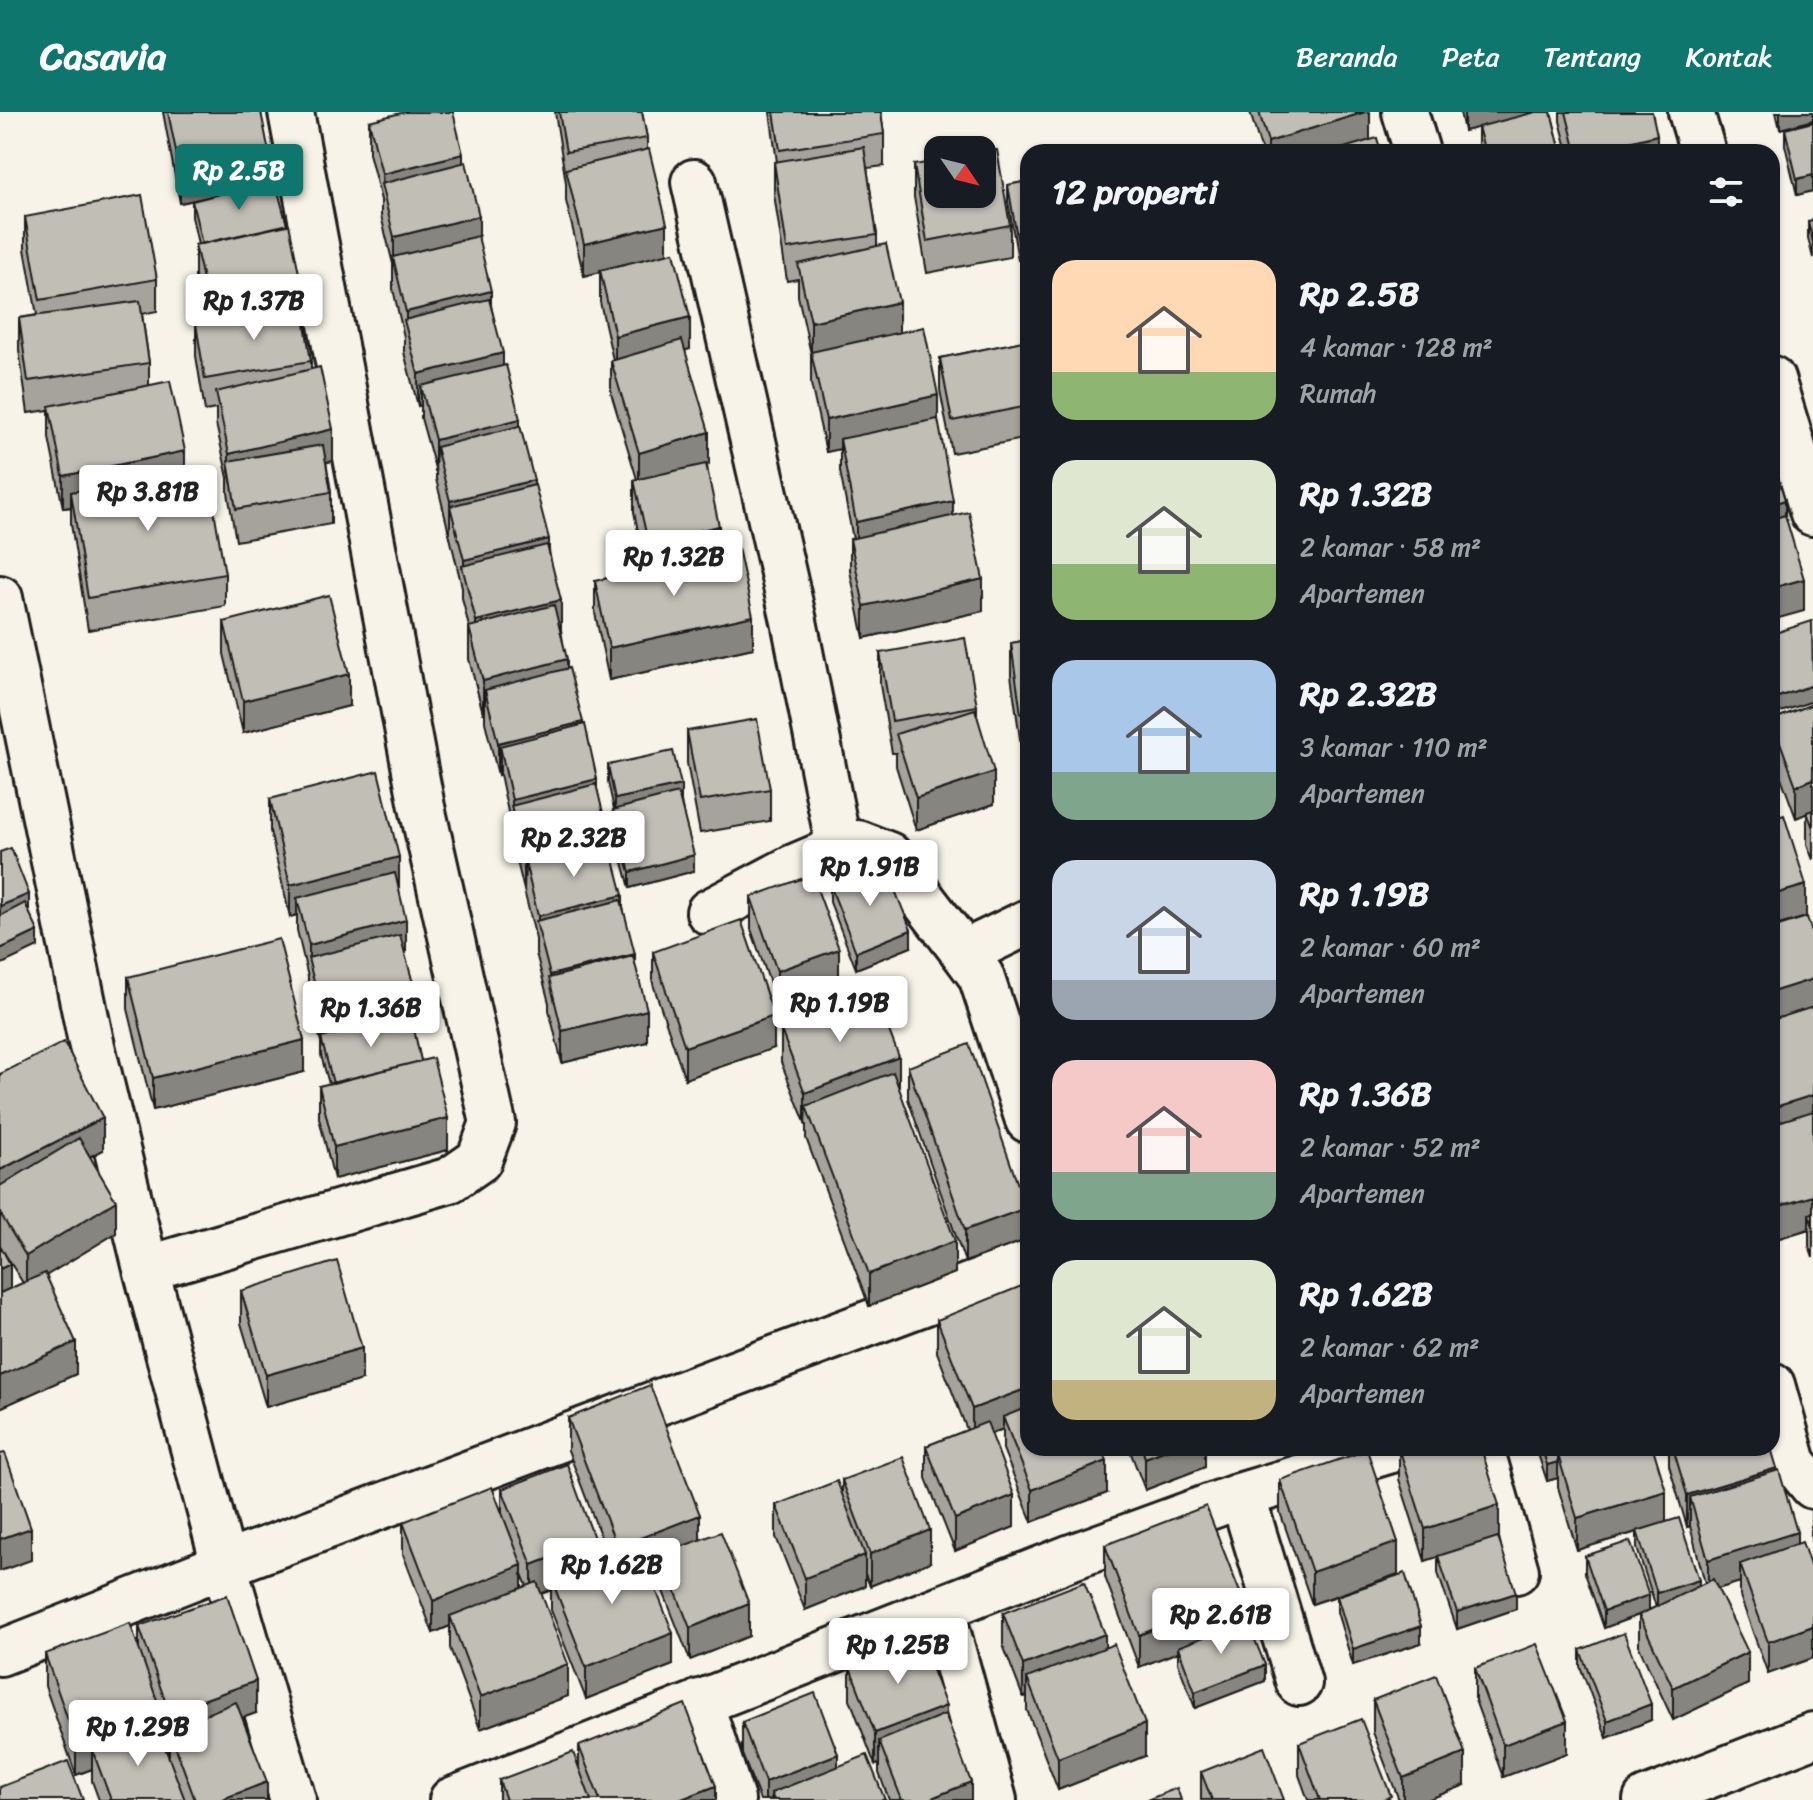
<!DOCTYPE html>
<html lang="id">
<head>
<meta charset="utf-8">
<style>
	:root { --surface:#171b24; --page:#242831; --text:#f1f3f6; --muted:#9ea1a6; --accent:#0f766e }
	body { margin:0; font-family:Sriracha,sans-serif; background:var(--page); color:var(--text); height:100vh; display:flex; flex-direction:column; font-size:30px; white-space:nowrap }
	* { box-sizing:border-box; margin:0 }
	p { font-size:26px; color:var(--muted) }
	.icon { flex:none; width:44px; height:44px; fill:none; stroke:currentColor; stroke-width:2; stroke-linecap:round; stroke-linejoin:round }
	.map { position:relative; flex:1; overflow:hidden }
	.sheet { position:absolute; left:1020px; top:32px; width:760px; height:1312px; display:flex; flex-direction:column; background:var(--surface); border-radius:24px; box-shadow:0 2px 6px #0004 }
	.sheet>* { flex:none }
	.needle { width:52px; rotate:125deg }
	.fabs { position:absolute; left:924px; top:24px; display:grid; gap:16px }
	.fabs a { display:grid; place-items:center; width:72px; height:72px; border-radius:16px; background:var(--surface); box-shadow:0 2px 6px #0004; font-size:40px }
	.price { position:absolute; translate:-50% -68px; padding:0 18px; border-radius:8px; background:#fff; color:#222; font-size:26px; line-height:52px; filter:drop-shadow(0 2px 4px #0008) }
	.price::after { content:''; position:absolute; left:50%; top:48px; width:24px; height:18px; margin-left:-12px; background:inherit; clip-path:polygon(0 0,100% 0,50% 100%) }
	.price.on { background:var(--accent); color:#fff }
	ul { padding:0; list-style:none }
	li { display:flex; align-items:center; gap:24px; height:200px; padding:0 32px }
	li span { display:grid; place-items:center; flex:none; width:224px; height:160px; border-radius:24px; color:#555 }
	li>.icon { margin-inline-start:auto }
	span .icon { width:96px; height:96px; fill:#fffc; stroke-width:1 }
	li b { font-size:34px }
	h2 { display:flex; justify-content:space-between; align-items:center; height:96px; padding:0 32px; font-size:34px }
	header { display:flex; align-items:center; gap:48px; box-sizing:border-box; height:112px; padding:0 40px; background:var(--accent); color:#fff }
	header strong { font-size:38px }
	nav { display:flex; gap:44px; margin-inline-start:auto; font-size:28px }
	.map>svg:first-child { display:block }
</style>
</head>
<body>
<header>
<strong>Casavia</strong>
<nav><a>Beranda</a><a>Peta</a><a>Tentang</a><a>Kontak</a></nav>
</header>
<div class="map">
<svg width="1813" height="1688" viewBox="0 0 1813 1688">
	<rect width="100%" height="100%" fill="#f7f3e8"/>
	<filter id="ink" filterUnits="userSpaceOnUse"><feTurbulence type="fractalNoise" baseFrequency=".0125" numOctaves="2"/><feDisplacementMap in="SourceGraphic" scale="16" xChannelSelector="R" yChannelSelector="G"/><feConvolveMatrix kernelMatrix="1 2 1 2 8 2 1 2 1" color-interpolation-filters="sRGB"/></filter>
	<g filter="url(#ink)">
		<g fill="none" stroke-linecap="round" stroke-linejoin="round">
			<defs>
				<path id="street" d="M291 0 422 695 493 1011 479 1048 450 1068 146 1157 224 1453 293 1688
					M1405 0 1417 40
					M1691 0 1703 40
					M694 70 794 509 839 736 858 731 889 743 964 841
					M1772 267 1813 401
					M0 486 91 930 146 1157
					M709 800 794 755 839 736
					M1028 810 964 841 981 864 1028 1008
					M1772 1273 1794 1351 1813 1374
					M1481 1336 1516 1459
					M1242 1383 1299 1571
					M941 1496 994 1688
					M0 1541 224 1453 982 1169 1028 1146
					M700 1590 732 1688
					M452 1688 1069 1446 1242 1383 1398 1336
					M1646 1688 1813 1623"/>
			</defs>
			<use href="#street" stroke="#1c1c1c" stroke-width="50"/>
			<use href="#street" stroke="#f7f3e8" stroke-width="44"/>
		</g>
		<path fill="#a5a39c" stroke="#1c1c1c" stroke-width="2" fill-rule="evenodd" d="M163 0H261L269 69 301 194 311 249V257L333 349 326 350 331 380V412L236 429 228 381V366L216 312V297L205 299 196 244V212L205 210 195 165V133L198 132 192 105V89L204 86 180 91Z
			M555 0H642L647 26V37L667 142 690 237 685 238 709 352 707 353 719 440 753 536 609 568 595 501V469L646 457 634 400V368L637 367 611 281V249L613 248 600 190V160L584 164 566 89V71Z
			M770 0H881L884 22V54L867 56 877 123V134L899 221 938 309 953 404 983 499 864 526 850 459V427H853L840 359V337L826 340 811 272V242L798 184V167L787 169 774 82V50H777Z
			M1250 0H1370V28L1381 40H1262Z
			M1460 0H1551L1561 40H1481L1478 32V15L1464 19Z
			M1560 0H1652L1657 40H1568L1560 9Z
			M1776 0H1813V8L1780 17Z
			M369 9 463 51 503 254 520 314 549 438 567 557 583 613 635 851 647 930 562 951 549 898V891L536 841V827L511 725V714L500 662 498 663 485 610V600L483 601 469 547V515L462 486V475L436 367V360L421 306V293L418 294 404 240V225L393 177V152L381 104V88L369 41Z
			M1813 10V79L1797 83 1785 33V17Z
			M914 53 1010 113V145L927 161 914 85Z
			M1028 69V146L1018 148 1008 90V73Z
			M25 105 157 167V199L142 202 149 251V273L225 462V494L88 518 71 412V395L63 396 49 326V298L28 301 19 238V206L37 203 25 137Z
			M1813 108V146L1808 126V110Z
			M1028 228V326L952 341 940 278V246Z
			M224 510 349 594 243 621 224 542Z
			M1028 528V632L1021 634 1011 563V531Z
			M880 541 977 594V603L994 692 916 718 896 654V641H892L880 573Z
			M1813 592V748L1807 732V701L1796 706 1772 641V608Z
			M687 619 770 677V709L700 721 687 651Z
			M608 653 681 690 694 759 630 776 613 714 614 697 608 670Z
			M270 687 399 775 406 840H404L414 907 411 908 421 949 448 1038 334 1067 319 1006V974L329 972 321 943V930L308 878V865L297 818V803L290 805 270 719Z
			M830 773 911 835 856 857 830 790Z
			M751 785 839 869 777 891 751 817Z
			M1772 816 1813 824V1146L1809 1134V1117L1773 1128 1772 1124Z
			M653 840 774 936 685 967 653 872Z
			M128 865 304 960 153 998 128 897Z
			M781 918 899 977 955 1161 869 1194 806 1026V1013L781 950Z
			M908 955 1026 1128 965 1150 908 987Z
			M0 962 103 1038 90 1045 116 1121 46 1163 76 1262 0 1296ZM0 1134 23 1171 10 1177Z
			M241 1179 362 1268 266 1295 241 1211Z
			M937 1208 1028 1336 1107 1381 1032 1410 1003 1337V1317L991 1322 1014 1415 955 1439 926 1366V1334L967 1318 937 1240Z
			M568 1306 700 1427 749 1524 690 1548 661 1474V1450L647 1455 673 1553 586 1587 551 1498V1478L541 1482 568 1584 480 1617 450 1536V1514L433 1521 403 1442V1410L502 1401V1377L595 1449 608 1444 568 1338ZM522 1462 527 1474 522 1476Z
			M1129 1336H1205V1355L1145 1378Z
			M1399 1336 1499 1425 1516 1497 1457 1517 1438 1461V1444L1425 1449 1399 1367Z
			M1536 1336H1653L1666 1410 1699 1474 1705 1471 1690 1414 1687 1415 1669 1353V1338L1667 1339 1666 1336H1771L1768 1562 1740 1484V1470L1717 1477 1748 1572 1673 1608 1639 1535V1503L1604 1516 1585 1461V1444L1649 1498 1656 1495 1637 1436V1420L1577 1438 1558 1375V1366L1547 1369Z
			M842 1368 930 1450 870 1474 865 1462V1474L805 1498 776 1425V1393L842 1384Z
			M1280 1368 1398 1462 1343 1482 1421 1531 1353 1553 1337 1500V1484L1312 1492 1280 1400Z
			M1813 1396V1434L1811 1429V1397Z
			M1105 1433 1241 1510 1265 1569 1195 1596 1178 1551V1540L1139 1555 1105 1465Z
			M1003 1501 1105 1535 1145 1644 1058 1678 1027 1598V1584L1023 1585 1003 1533Z
			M139 1514 256 1601 242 1606 267 1688H99L92 1669V1657L76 1663 45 1574V1542L139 1537ZM161 1610 169 1632V1644L161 1625Z
			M1580 1538 1651 1608 1607 1626 1580 1554Z
			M850 1555 946 1604 971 1688H889L879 1661V1652L875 1653 850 1587Z
			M1475 1556 1567 1641 1503 1665 1475 1588Z
			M1373 1588 1465 1673 1427 1688H1399L1373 1620Z
			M742 1610 838 1654 885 1688H760L742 1642Z
			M1299 1631 1391 1688H1308L1299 1663Z
			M579 1634 716 1688H499V1668L579 1655Z
			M1201 1660 1284 1688H1201Z"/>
		<path fill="#86857f" stroke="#1c1c1c" stroke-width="2" d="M1365 0H1370V30L1339 40H1268V30Z
			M1464 0H1542L1464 19Z
			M1780 0H1813V8L1780 17Z
			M1657 23V40H1587Z
			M269 40V72L180 91V59Z
			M463 42V74L382 77V62Z
			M1813 63V79L1797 83V67Z
			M479 104V136L394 150V125Z
			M667 112V144L584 164V132Z
			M301 171V203L209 224V192Z
			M491 179V211L406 214V200Z
			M899 190V222L811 242V210Z
			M690 205V237L615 256V224Z
			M503 241V273L421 274V293L418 294V262Z
			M938 283V315L840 327V337L826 340V308Z
			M520 307V339L436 335 435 360V328Z
			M333 317V349L232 373 229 359V342Z
			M709 320V352L639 373V341Z
			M185 339V371L71 380V395L63 396V364Z
			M534 368V400L450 394V421V389Z
			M1785 388V420L1772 424V392Z
			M953 389V421L856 442V410Z
			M719 414V446L648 462V430Z
			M549 427V459L464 460V448Z
			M983 467V499L864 526V494Z
			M1804 467V499L1772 508V476Z
			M561 488V520L476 541V509Z
			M753 504V536L609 568V536Z
			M567 547V579L485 578V600L483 601V569Z
			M349 562V594L243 621V589Z
			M1813 573V589L1772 603V587Z
			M583 610V642L500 634V662L498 663V631Z
			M994 660V692L916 718V686Z
			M597 667V699H512V688Z
			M1813 667V699L1796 706V674Z
			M681 673V690L615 704V687Z
			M609 726V758L525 750 524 779V747Z
			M694 743V759L630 776V760Z
			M399 745V777L297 786V803L290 805V773Z
			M1806 773V805L1772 815V783Z
			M29 782V799L0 810V794Z
			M623 783V815L538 817V804Z
			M406 808V840L313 864 309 846V833Z
			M911 818V835L856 857V840Z
			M38 819V835L0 853V837Z
			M839 837V869L777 891V859Z
			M635 842V874L550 870V863Z
			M1813 867V899L1772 912V880Z
			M414 875V907L322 930 321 898Z
			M647 898V930L562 951V919Z
			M774 904V936L685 967V935Z
			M304 928V960L153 998V966Z
			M899 945V977L806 994 805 1013V981Z
			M1813 983V1015L1772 1028V996Z
			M103 1006V1038L0 1090V1058Z
			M448 1006V1038L334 1067V1035Z
			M1813 1084V1114L1809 1102V1117L1773 1128V1096Z
			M116 1089V1121L26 1176V1144Z
			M1026 1096V1128L965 1150V1118Z
			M955 1129V1161L869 1194V1162Z
			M10 1152V1184L0 1189V1157Z
			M76 1230V1262L0 1296V1264Z
			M362 1236V1268L266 1295V1263Z
			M1028 1276V1308L1003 1305V1317L972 1329V1297Z
			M1171 1336H1205V1355L1145 1378V1346Z
			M1107 1349V1381L1032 1410V1378Z
			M1558 1350V1366L1547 1369V1353Z
			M1777 1356V1388L1690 1385V1414L1687 1415V1383Z
			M1666 1379V1411L1577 1438V1406Z
			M1014 1383V1415L955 1439V1407Z
			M1499 1393V1425L1425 1449V1417Z
			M700 1403V1435L661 1442V1450L617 1467V1435Z
			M31 1416V1448L0 1459V1427Z
			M930 1418V1450L870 1474V1442Z
			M1797 1420V1452H1740V1470L1708 1480V1448Z
			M595 1429V1461L551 1466V1478L532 1485V1453Z
			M1398 1430V1462L1312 1492V1460Z
			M865 1443V1474L805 1498V1466Z
			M522 1453V1485L450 1504V1514L433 1521V1489Z
			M1699 1468V1484L1657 1498V1481Z
			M1516 1481V1497L1457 1517V1500Z
			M1241 1483V1515L1178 1535V1540L1139 1555V1523Z
			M1649 1483V1499L1604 1516V1499Z
			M749 1492V1524L690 1548V1516Z
			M1421 1514V1531L1353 1553V1537Z
			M1813 1514V1546L1768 1562V1530Z
			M673 1521V1553L586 1587V1555Z
			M1105 1522V1554L1027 1566V1584L1023 1585V1553Z
			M1748 1540V1572L1673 1608V1576Z
			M568 1552V1584L480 1617V1585Z
			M1265 1553V1569L1195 1596V1580Z
			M256 1569V1601L174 1630 169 1617V1600Z
			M1651 1592V1608L1607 1626V1609Z
			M946 1594V1626L879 1629V1652L875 1653V1621Z
			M161 1600V1632L92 1637V1657L76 1663V1631Z
			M1567 1609V1641L1503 1665V1633Z
			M1145 1612V1644L1058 1678V1646Z
			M1465 1641V1673L1427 1688H1403V1666Z
			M838 1642V1674L771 1681V1688H765V1670Z
			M267 1670V1688H220Z
			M971 1670V1688H927Z
			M716 1674V1688H679Z"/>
		<path fill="#c0beb5" stroke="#1c1c1c" stroke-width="2" d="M168 0H261L269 40 180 59Z
			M405 0H453L463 42 382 62 369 9Z
			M559 0H642L647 26 566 40Z
			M774 0H881L884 22 780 38Z
			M1259 0H1365L1268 30Z
			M1536 0H1551L1561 40H1485L1478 15Z
			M1566 0H1652L1657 23 1587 40H1576Z
			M1813 10V63L1797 67 1785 17Z
			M1377 26 1381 40H1331Z
			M864 35 877 123 787 137 774 50Z
			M1688 35 1690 40H1669Z
			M649 37 667 112 584 132 566 57Z
			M997 38 1010 113 927 129 914 53 938 49V82H982V41Z
			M466 50 479 104 394 125 381 72Z
			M275 68 287 113 202 132 192 89Z
			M1028 69V129L1018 131 1008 73Z
			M142 83 157 167 40 188 25 105Z
			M1813 108V130L1808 110Z
			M289 112 301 171 209 192 195 133Z
			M478 124 491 179 406 200 393 145Z
			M886 132 899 190 811 210 798 152Z
			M674 140 690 205 615 224 600 158Z
			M489 187 503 241 418 262 404 208Z
			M140 189 149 251 28 269 19 206Z
			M302 193 311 249 205 267 196 212Z
			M924 215 938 283 826 308 811 240Z
			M682 228 709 320 639 341 611 249Z
			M1028 228V294L952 309 940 246Z
			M506 253 520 307 435 328 421 274Z
			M320 255 333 317 229 342 216 280Z
			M170 269 185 339 63 364 49 294Z
			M938 307 953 389 856 410 840 327Z
			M520 314 534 368 450 389 436 335Z
			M323 333 331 380 236 397 228 349Z
			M1772 345 1785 388 1772 392Z
			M706 352 719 414 648 430 634 368Z
			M207 357 225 462 88 486 71 380Z
			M535 373 549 427 464 448 450 394Z
			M969 400 983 467 864 494 850 427Z
			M1785 403 1804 467 1772 476V407Z
			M547 433 561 488 476 509 462 454Z
			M738 436 753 504 609 536 595 469Z
			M329 483 349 562 243 589 224 510Z
			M554 493 567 547 483 569 469 515Z
			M1812 509 1813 573 1772 587V522Z
			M965 526 977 594 892 609 880 541Z
			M1028 528V600L1021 602 1011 531Z
			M569 556 583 610 498 631 485 578Z
			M1813 592V667L1796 674 1772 608Z
			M975 597 994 660 916 686 896 622Z
			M757 607 770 677 700 689 687 619Z
			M585 612 597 667 512 688 500 634Z
			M673 639 681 673 615 687 608 653Z
			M378 659 399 745 290 773 270 687Z
			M596 672 609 726 524 747 511 694Z
			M678 681 694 743 630 760 613 698Z
			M1813 698V716L1807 700Z
			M1784 703 1806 773 1772 783V707Z
			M609 729 623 783 538 804 525 750Z
			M11 736 29 782 0 794V740Z
			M884 751 911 818 856 840 830 773Z
			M395 761 406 808 309 833 297 786Z
			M812 763 839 837 777 859 751 785Z
			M621 788 635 842 550 863 536 809Z
			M25 791 38 819 0 837V804Z
			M1807 805 1813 824V867L1772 880V816Z
			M741 808 774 904 685 935 653 840Z
			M400 823 414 875 321 898 308 846Z
			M279 827 304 928 153 966 128 865Z
			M633 844 647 898 562 919 549 866Z
			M875 882 899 945 805 981 781 918Z
			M1813 895V983L1772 996V908Z
			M411 904 421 949 333 971 321 926Z
			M64 930 103 1006 0 1058V962Z
			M969 932 1026 1096 965 1118 908 955Z
			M433 946 448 1006 334 1035 319 974Z
			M893 960 955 1129 869 1162 806 994Z
			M1813 999V1084L1773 1096 1772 1092V1012Z
			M79 1026 116 1089 26 1144 0 1101V1074Z
			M1813 1101V1114L1809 1102Z
			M0 1133 10 1152 0 1157Z
			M337 1149 362 1236 266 1263 241 1179Z
			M45 1161 76 1230 0 1264V1181Z
			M1024 1173 1028 1182V1276L972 1297 937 1208Z
			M650 1273 700 1403 617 1435 568 1306Z
			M1028 1295V1336H1102L1107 1349 1032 1378 1003 1305Z
			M987 1310 1014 1383 955 1407 926 1334Z
			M1142 1336H1171L1145 1346Z
			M1399 1336H1481L1499 1393 1425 1417Z
			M1542 1336H1580L1558 1343V1350L1547 1353Z
			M1580 1336H1653L1666 1379 1577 1406 1558 1343Z
			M1673 1336H1771L1777 1356 1687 1383Z
			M1367 1338 1398 1430 1312 1460 1280 1368Z
			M5 1341 31 1416 0 1427V1342Z
			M903 1345 930 1418 870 1442 842 1368Z
			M567 1352 595 1429 532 1453 502 1377Z
			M1779 1358 1797 1420 1708 1448 1690 1385Z
			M837 1369 865 1443 805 1466 776 1393Z
			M492 1375 522 1453 433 1489 403 1410Z
			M1206 1394 1241 1483 1139 1523 1105 1433Z
			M1679 1406 1699 1468 1657 1481 1637 1419Z
			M721 1420 749 1492 690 1516 661 1442Z
			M1498 1425 1516 1481 1457 1500 1438 1444Z
			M1630 1429 1649 1483 1604 1499 1585 1444Z
			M1802 1430 1813 1462V1514L1768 1530 1740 1452Z
			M638 1432 673 1521 586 1555 551 1466Z
			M1405 1461 1421 1514 1353 1537 1337 1484Z
			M1713 1467 1748 1540 1673 1576 1639 1503Z
			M537 1470 568 1552 480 1585 450 1504Z
			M1084 1470 1105 1522 1023 1553 1003 1501Z
			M227 1483 256 1569 169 1600 139 1514Z
			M1247 1508 1265 1553 1195 1580 1178 1535Z
			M130 1511 161 1600 76 1631 45 1542Z
			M1624 1521 1651 1592 1607 1609 1580 1538Z
			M920 1527 946 1594 875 1621 850 1555Z
			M1114 1532 1145 1612 1058 1646 1027 1566Z
			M1537 1532 1567 1609 1503 1633 1475 1556Z
			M1436 1563 1465 1641 1403 1666 1373 1588Z
			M815 1581 838 1642 765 1670 742 1610Z
			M236 1590 267 1670 220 1688H195L169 1617Z
			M685 1592 716 1674 679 1688H600L579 1634Z
			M945 1602 971 1670 927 1688H902L879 1629Z
			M1361 1607 1391 1684 1382 1688H1320L1299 1631Z
			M156 1612 185 1688H111L92 1637Z
			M1264 1635 1284 1688H1212L1201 1660Z
			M573 1640 591 1688H506L499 1668Z
			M867 1643 885 1688H774L771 1681Z
			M68 1649 83 1688H0V1675Z
			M1177 1676 1181 1688H1147Z"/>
	</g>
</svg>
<div class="fabs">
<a><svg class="needle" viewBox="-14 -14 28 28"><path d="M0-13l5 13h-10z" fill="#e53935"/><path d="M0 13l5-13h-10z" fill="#9ea1a6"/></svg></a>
</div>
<b class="price on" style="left:239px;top:100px">Rp 2.5B</b>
<b class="price" style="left:254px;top:230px">Rp 1.37B</b>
<b class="price" style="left:148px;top:421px">Rp 3.81B</b>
<b class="price" style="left:674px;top:486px">Rp 1.32B</b>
<b class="price" style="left:574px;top:767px">Rp 2.32B</b>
<b class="price" style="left:870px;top:796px">Rp 1.91B</b>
<b class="price" style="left:840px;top:932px">Rp 1.19B</b>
<b class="price" style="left:371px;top:937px">Rp 1.36B</b>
<b class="price" style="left:612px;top:1494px">Rp 1.62B</b>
<b class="price" style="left:1221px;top:1544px">Rp 2.61B</b>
<b class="price" style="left:898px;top:1574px">Rp 1.25B</b>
<b class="price" style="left:138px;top:1656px">Rp 1.29B</b>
<section class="sheet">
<h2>12 properti<svg class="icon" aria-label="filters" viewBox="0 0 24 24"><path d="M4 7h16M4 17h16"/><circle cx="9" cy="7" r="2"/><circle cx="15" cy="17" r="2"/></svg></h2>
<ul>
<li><span style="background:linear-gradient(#ffd9b3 70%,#8fb573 0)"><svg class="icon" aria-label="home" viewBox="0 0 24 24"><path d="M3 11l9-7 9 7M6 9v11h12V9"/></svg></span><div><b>Rp 2.5B</b><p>4 kamar · 128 m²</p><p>Rumah</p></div></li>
<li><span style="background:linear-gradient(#dfe7d0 65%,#8fb573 0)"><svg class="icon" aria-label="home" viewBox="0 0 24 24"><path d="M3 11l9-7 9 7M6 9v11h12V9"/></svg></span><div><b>Rp 1.32B</b><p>2 kamar · 58 m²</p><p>Apartemen</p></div></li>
<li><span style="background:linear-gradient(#a9c7e8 70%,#7fa58c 0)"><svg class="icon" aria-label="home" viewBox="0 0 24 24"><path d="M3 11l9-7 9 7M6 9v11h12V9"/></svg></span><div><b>Rp 2.32B</b><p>3 kamar · 110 m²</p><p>Apartemen</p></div></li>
<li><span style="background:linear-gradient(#c9d6e8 75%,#9aa5b1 0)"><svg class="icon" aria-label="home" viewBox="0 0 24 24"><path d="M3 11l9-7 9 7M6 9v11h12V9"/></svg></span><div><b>Rp 1.19B</b><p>2 kamar · 60 m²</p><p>Apartemen</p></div></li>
<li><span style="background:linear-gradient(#f6c9c9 70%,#7fa58c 0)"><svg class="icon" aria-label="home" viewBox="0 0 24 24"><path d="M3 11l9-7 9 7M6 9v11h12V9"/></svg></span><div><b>Rp 1.36B</b><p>2 kamar · 52 m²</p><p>Apartemen</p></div></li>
<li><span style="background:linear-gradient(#dfe7d0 75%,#c2b280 0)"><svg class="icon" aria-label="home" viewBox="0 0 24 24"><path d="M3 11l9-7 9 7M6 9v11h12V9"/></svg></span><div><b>Rp 1.62B</b><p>2 kamar · 62 m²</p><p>Apartemen</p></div></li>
</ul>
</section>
</div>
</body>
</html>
